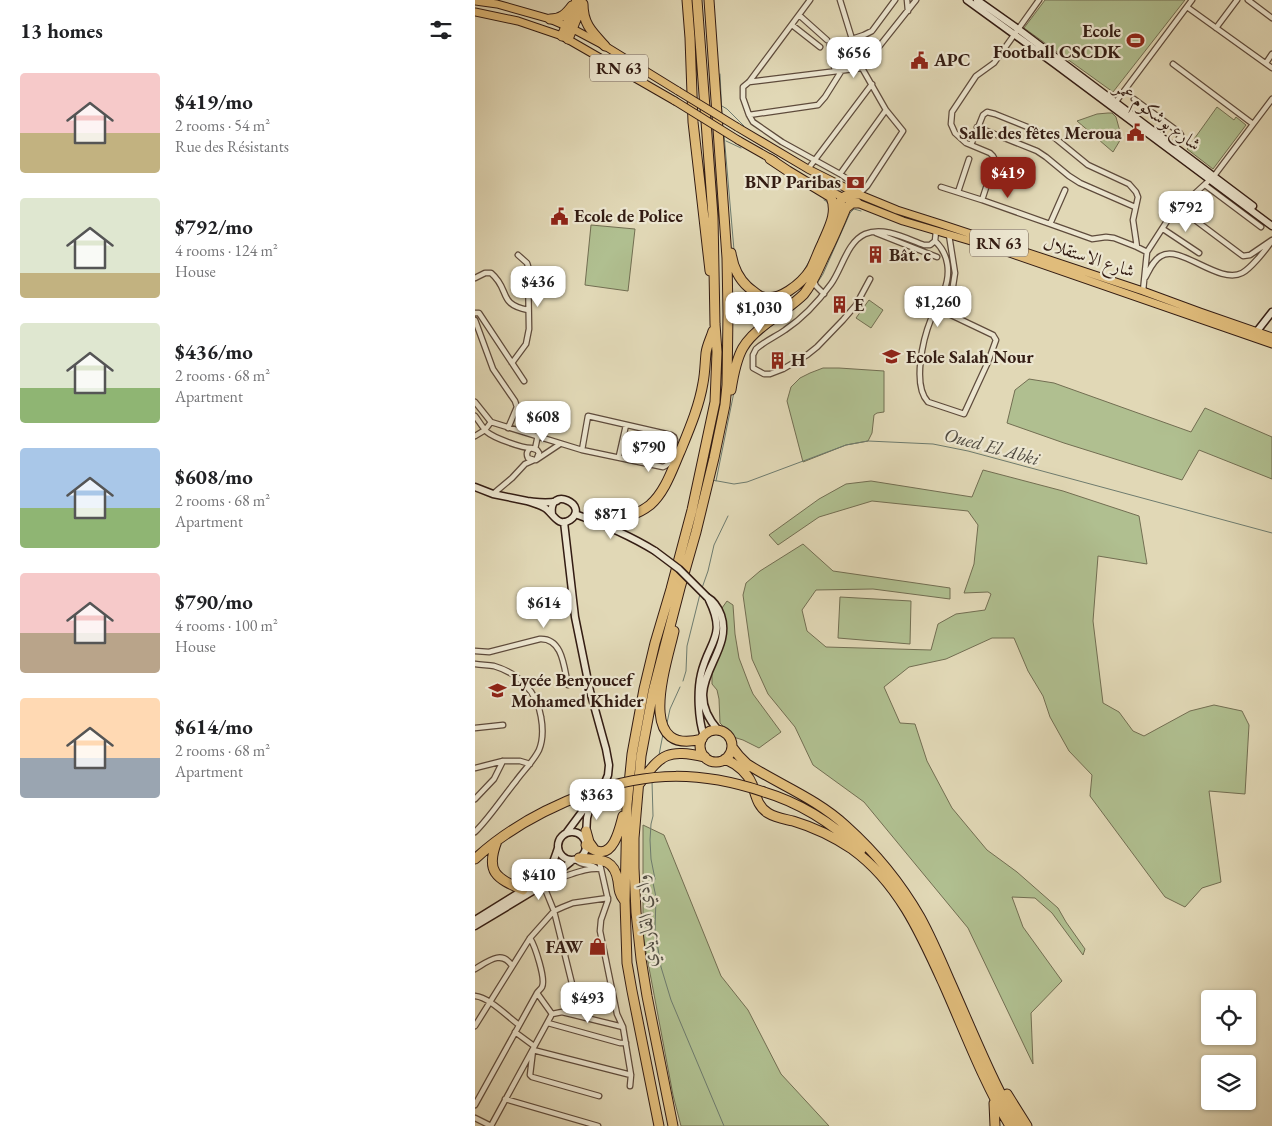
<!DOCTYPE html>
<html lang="en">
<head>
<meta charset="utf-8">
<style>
	:root { --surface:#fff; --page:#f6f6f6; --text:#202124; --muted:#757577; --accent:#8f2418 }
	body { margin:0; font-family:"EB Garamond",Amiri,serif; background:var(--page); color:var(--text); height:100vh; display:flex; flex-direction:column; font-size:19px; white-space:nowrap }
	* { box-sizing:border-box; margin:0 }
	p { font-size:16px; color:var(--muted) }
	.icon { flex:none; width:28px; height:28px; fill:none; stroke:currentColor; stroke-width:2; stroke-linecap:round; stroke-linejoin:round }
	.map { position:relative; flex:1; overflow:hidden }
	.drawer { display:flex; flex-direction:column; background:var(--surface); width:475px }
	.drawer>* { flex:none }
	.buttons { position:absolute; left:726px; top:990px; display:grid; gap:10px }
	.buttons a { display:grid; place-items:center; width:55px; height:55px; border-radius:5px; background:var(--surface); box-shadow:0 1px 4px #0004; font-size:25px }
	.price { position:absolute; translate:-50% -42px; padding:0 11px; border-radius:10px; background:#fff; color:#222; font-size:16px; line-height:32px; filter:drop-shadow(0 1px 2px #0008) }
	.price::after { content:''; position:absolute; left:50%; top:30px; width:15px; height:11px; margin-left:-8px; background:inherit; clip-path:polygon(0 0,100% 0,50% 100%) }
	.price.on { background:var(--accent); color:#fff }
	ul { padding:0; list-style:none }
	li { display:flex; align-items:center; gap:15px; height:125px; padding:0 20px }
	li span { display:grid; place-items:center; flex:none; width:140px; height:100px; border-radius:5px; color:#555 }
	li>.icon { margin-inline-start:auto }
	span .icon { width:60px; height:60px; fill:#fffc; stroke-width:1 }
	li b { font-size:21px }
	h2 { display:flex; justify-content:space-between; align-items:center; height:60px; padding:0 20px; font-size:21px }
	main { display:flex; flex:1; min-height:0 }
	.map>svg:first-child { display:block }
</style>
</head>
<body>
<main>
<section class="drawer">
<h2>13 homes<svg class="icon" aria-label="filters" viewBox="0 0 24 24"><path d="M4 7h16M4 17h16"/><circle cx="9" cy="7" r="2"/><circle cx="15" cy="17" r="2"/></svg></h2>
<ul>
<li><span style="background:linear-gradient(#f6c9c9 60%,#c2b280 0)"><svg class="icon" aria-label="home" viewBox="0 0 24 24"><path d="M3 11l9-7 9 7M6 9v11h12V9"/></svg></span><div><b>$419/mo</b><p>2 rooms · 54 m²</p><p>Rue des Résistants</p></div></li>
<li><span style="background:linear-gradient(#dfe7d0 75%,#c2b280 0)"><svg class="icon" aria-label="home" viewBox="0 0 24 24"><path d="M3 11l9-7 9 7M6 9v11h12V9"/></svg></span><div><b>$792/mo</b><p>4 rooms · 124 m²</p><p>House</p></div></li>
<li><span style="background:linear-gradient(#dfe7d0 65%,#8fb573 0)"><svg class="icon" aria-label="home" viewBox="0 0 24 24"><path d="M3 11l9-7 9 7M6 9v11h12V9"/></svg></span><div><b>$436/mo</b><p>2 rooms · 68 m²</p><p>Apartment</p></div></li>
<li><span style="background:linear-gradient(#a9c7e8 60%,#8fb573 0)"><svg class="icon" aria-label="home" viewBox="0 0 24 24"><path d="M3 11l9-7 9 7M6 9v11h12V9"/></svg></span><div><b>$608/mo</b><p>2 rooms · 68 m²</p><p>Apartment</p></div></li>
<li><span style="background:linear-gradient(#f6c9c9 60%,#b9a48a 0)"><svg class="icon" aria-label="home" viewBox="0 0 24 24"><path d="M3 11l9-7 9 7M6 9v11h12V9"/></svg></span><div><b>$790/mo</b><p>4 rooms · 100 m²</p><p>House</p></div></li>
<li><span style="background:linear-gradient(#ffd9b3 60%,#9aa5b1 0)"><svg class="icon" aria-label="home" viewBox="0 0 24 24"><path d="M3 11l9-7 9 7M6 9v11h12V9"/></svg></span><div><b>$614/mo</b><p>2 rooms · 68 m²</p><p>Apartment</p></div></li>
</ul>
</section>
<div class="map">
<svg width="797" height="1126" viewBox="0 0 797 1126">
	<rect width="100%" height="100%" fill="#e1d8b6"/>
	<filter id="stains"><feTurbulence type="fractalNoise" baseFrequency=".004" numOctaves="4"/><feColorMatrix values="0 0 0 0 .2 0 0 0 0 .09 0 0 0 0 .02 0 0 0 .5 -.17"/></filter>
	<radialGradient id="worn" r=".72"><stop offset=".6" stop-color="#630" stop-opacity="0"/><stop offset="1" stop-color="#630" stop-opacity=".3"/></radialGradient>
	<path fill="#b0bf90" stroke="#726e52" d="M570 0H710L638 92 549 28Z
		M742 107 759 120 761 117 771 125 738 169 712 149Z
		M633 113H637L641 117 644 128 647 137 638 152 602 121 622 114Z
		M116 225 160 229 153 291 110 285Z
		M394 300 408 310 396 328 381 318Z
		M348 368H364L409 371V412L402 413 399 415 397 433 393 441 371 445 328 462 312 401 316 387 325 378 335 373Z
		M554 379 579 383 716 432 730 408 797 437V479L724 450 707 480 589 443 532 423 540 390Z
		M508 470 588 491 664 516 672 564 623 556 618 621 628 703 644 712 658 731 669 736 715 711 739 705 767 711 774 725 770 794 734 791 746 882 727 888 710 907 690 897 615 796 617 775 594 751 575 717 568 696 553 671 539 638H517L471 659 434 667 409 687 425 723 440 724 452 761 477 808 512 850 542 872 583 908 591 922 610 949 608 955 577 913 560 898 537 897 548 927 587 981 556 1013 558 1064 493 928 389 802 338 765 320 727 293 694 277 659 268 595 271 583 285 571 328 544 358 571 475 588V599L398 589 341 590 327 610 332 631 351 647 456 650 463 624 481 614 510 610 516 594 513 592 489 593 499 564 503 525 493 511 397 501 344 517 303 545 294 535 344 499 371 484 396 481 497 497Z
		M365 597 436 601 435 644 363 638Z
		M252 601 258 605 260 634 264 658 275 687 278 694 306 732 284 748 268 740 255 736 252 730 245 723 244 699 242 690 237 684V671L250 628 247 608Z
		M168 825 189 835 246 976 273 1010 306 1074 354 1126H206L198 1095 168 936Z"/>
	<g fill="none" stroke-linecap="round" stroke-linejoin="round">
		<path stroke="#6e7b6e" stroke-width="1" d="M245 74 247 115
			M247 106 252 109 269 126
			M249 134 259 250
			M251 141 266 148
			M349 200 351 201 354 205
			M345 238 352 221
			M327 274 336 258
			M341 285 348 274 375 213 379 209 386 211
			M279 341C294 324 316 315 331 298
			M237 480 259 484 272 482 371 445 393 441 458 444 493 451 797 533
			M241 481 259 392
			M227 588 233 571 239 545 253 516
			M208 681 211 671 212 646 225 594
			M192 723 195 709 205 687
			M184 755 188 734
			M177 781 178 816 176 824 175 840 176 859 180 879 178 883 181 897 180 930 186 967 196 1000 249 1126"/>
		<defs>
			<path id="street" d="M335 0 274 82 268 87V98L274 115 278 122 307 142 365 174 388 190
				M365 0 377 39 387 68 411 110 428 131 392 186 386 192
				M432 0 433 11
				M773 0 797 18
				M712 7 797 68
				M324 15 352 40
				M317 25 345 47
				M741 28 762 0
				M377 39 389 35 397 31 420 0
				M355 45 360 71
				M791 63 797 54
				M698 64 778 124
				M274 82 387 68 441 0
				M659 99 704 132 706 135 699 146
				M797 99 739 176 704 208 768 256 775 255 797 240
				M640 103 717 0
				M274 115 343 105 350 97 367 70
				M502 127 562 151 571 157 594 176 605 183 660 207
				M496 145 508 115 512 112 520 114 580 138 613 165 654 184 661 192 663 197 658 220 662 247
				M333 169 397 84
				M365 174 411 110
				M730 185 786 227
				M466 187 507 200 575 224 590 190
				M483 192 494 159
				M507 200 520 160 518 156 515 153 491 143 480 133 476 124 477 112 501 76 519 63 564 0
				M575 224 617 239 631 237 639 238 662 247 672 252
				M688 229 724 253
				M401 233 462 257
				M460 241C474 254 476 273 469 291 466 301 459 309 456 319 448 339 437 385 453 402L489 414 513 362 521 340 518 335 476 315 474 312 480 273 474 235
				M0 278 10 273H16C36 290 22 304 53 310
				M670 278C674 271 678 260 686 256 705 244 744 285 767 273 775 269 790 251 796 242
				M395 279 381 305 368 320 342 347 332 355 308 369 295 374H289L278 368V355L281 349C290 341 300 337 310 330 328 318 343 302 356 284 367 269 372 242 390 234 409 226 432 239 449 245H455L460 241 461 231
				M339 281 341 286 349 294
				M668 291 672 252 694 218 704 208
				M0 313H4L49 381
				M0 320 18 369 40 401 42 407 33 428
				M37 363 51 344 54 329 53 266 52 263 43 255
				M0 402 16 422 107 450 188 467C198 464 198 449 200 440L199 437 196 435 113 416 107 450
				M0 416C4 421 7 427 12 432 19 438 47 448 56 448
				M0 436 10 430 16 422
				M60 449 63 435
				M144 456 151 425
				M62 458 64 453 62 450 56 448C52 450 51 454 53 458L59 460H61L85 444
				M163 461 172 430
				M18 494 37 478 50 464 59 460
				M0 651 14 652 65 639C88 638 89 668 93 685
				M0 664C6 665 13 665 19 666 43 673 62 691 66 717 68 728 68 740 64 750 58 762 48 771 41 781 27 798 15 817 0 832
				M0 728 28 725
				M0 768 28 761H45L55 764
				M0 799 19 779 28 761
				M101 860C109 867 114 862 121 868
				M124 860 133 900 126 920 125 931 142 1014 148 1027 156 1075 155 1086
				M74 880C92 878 107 867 126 869
				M68 884 79 911 105 1016
				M0 969C12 962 27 949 37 966
				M62 993 77 1014
				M0 996C14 997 33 1017 44 1025
				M73 1023 145 1043H151
				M0 1026 55 938 79 911 88 907 98 903 133 898
				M40 1032 59 1046
				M124 1096 57 1077 55 1075 58 1050 156 1075
				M30 1099 123 1126
				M0 1105 62 993C63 991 66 989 67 987 71 979 60 946 55 938
				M0 1118 16 1126
				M16 1126 77 1014 87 1012 148 1027"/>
			<path id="secondary" d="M492 0 580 64 797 226
				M502 0 543 29 778 206
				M779 335 797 312
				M0 487 18 494 52 501
				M77 514C73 485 116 505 95 520 83 528 78 513 70 508 65 505 58 503 52 501 63 502 72 504 82 501
				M100 514C128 524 154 535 180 551
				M89 522 100 617 115 691 131 749 134 765 133 775 129 785 118 797 92 832
				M232 597C239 601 243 607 246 615 260 656 202 683 243 730
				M229 736C223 719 222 691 226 674 234 640 252 637 234 600
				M83 846a14 14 0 1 1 28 0a14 14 0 1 1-28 0Z
				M111 835 112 818 116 803
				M0 920 66 879C77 867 78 863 83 848
				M0 926 63 888 98 860"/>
			<path id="primary" d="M0 1 22 4 75 19 98 29 130 46 203 91
				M0 12 43 21 87 36 200 101
				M262 127 333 169 383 194 422 210 466 224 668 291 725 312 797 337
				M263 140 300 161
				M344 185 367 197 428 221 523 249 797 344"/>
			<path id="highway" d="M212 0 215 38 218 122 235 271
				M108 4C108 24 117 32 130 46
				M75 19C86 19 91 14 97 6
				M87 36 102 0
				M93 39 106 7
				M360 214C366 199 366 194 383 194
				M256 253C258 266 263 278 273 287 277 290 281 294 285 296 303 304 327 283 336 269 340 261 343 252 347 244 353 229 363 214 356 197L313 171 295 159
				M256 390C262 352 267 340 299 318 309 310 320 303 329 294 338 283 343 270 349 257 357 241 364 225 371 208L377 203H382
				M124 523C142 519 160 517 175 505 190 492 197 470 205 452 214 430 224 407 228 383 230 373 230 363 231 353 232 345 236 338 238 331
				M199 631C192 663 159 757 227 739
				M225 746a16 16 0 1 1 32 0a16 16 0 1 1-32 0Z
				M257 747 264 756 272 764C305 785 342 799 371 826 400 852 426 884 445 917 456 937 465 958 474 979 496 1028 516 1079 543 1126
				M250 759C261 764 272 772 277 784 281 795 282 806 293 813 301 818 310 819 318 821 338 827 359 837 377 849 423 882 446 934 469 985 490 1032 508 1081 535 1126
				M165 783C187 753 193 749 230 757
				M289 792C326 803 358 824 386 850
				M111 831 114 842 119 849
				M22 841C10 872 21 878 48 890
				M111 845C114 847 118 850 122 851 139 857 145 827 148 816
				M104 858C124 860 139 857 143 881 144 889 144 894 149 900
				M0 859C32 829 72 808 112 793
				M532 1094 552 1126
				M519 1103 520 1126
				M184 1126 157 991 152 963 150 901 152 804 157 754 169 689 180 643 196 589 217 510 240 402 242 352 240 324 238 216 222 0
				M198 1126 172 996 166 959 161 912 159 868V838L166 756 178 692 205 588 221 532 239 458 250 405 252 385 253 314 252 258 234 0"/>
		</defs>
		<use href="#street" stroke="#5e4b3c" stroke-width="7"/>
		<use href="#secondary" stroke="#331c13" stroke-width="9"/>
		<use href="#primary" stroke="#331c13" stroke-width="9"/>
		<use href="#highway" stroke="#331c13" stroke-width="11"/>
		<use href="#street" stroke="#ece6d0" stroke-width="4.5"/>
		<use href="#secondary" stroke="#ece6d0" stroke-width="6"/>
		<use href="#primary" stroke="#e0bc7b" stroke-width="7"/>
		<use href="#highway" stroke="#e0bc7b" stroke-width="9"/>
		<defs>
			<path id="secondary-bridge" d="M180 551 204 569 232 597"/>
			<path id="primary-bridge" d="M203 91 262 127
				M200 101 263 140"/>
			<path id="highway-bridge" d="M112 793C175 771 226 771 289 792"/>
		</defs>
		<use href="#secondary-bridge" stroke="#331c13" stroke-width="9" stroke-linecap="butt"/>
		<use href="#primary-bridge" stroke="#331c13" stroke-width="9" stroke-linecap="butt"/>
		<use href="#highway-bridge" stroke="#331c13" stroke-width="11" stroke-linecap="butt"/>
		<use href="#secondary-bridge" stroke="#ece6d0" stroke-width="6"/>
		<use href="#primary-bridge" stroke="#e0bc7b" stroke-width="7"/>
		<use href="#highway-bridge" stroke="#e0bc7b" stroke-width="9"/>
	</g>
	<defs>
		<symbol id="stadium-bare" viewBox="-9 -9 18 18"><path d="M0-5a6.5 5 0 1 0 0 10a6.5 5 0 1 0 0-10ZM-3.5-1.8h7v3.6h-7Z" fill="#8f2418" stroke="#ece6d0" stroke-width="2.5" paint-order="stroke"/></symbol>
		<symbol id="civic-bare" viewBox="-9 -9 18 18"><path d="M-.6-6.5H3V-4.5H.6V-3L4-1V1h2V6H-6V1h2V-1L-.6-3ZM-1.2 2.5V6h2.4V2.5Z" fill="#8f2418" stroke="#ece6d0" stroke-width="2.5" paint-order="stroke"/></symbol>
		<symbol id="bank-bare" viewBox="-9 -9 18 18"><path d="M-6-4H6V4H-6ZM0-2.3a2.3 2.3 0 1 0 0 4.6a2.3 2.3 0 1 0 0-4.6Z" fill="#8f2418" stroke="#ece6d0" stroke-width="2.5" paint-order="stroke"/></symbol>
		<symbol id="building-bare" viewBox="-9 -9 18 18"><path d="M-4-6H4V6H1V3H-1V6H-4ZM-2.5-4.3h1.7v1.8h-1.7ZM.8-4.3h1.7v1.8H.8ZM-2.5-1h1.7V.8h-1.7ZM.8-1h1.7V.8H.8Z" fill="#8f2418" stroke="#ece6d0" stroke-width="2.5" paint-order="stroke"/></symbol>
		<symbol id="school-bare" viewBox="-9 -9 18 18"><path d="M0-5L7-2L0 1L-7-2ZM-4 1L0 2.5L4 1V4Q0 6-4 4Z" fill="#8f2418" stroke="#ece6d0" stroke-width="2.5" paint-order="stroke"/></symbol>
		<symbol id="shop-bare" viewBox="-9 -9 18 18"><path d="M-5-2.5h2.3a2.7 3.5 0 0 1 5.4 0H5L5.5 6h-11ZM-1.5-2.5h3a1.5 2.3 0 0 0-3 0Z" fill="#8f2418" stroke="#ece6d0" stroke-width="2.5" paint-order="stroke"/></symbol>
	</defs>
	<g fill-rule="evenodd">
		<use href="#stadium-bare" x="648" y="28" width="25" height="25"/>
		<use href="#civic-bare" x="432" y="48" width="25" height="25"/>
		<use href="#civic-bare" x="648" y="120" width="25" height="25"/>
		<use href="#bank-bare" x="368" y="170" width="25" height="25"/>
		<use href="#civic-bare" x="72" y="204" width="25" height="25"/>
		<use href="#building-bare" x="388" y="242" width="25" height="25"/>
		<use href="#building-bare" x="352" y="292" width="25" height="25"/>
		<use href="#school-bare" x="404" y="344" width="25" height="25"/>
		<use href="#building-bare" x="290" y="348" width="25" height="25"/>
		<use href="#school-bare" x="10" y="678" width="25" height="25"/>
		<use href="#shop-bare" x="110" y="934" width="25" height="25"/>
	</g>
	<g text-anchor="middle" stroke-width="4.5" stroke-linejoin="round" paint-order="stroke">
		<g fill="#ece6d0" stroke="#6a594c" stroke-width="1">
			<rect x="115" y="54.5" width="58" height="27" rx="4"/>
			<rect x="495" y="229.5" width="58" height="27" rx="4"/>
		</g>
		<g font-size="16" font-weight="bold" fill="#331c13">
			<text x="144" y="74">RN 63</text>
			<text x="524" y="249">RN 63</text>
		</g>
		<g font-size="18" font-weight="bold" fill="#331c13" stroke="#ece6d0" text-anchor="start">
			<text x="646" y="37" text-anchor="end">Ecole<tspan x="646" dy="21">Football CSCDK</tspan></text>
			<text x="459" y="66">APC</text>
			<text x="647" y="139" text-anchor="end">Salle des fêtes Meroua</text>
			<text x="366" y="188" text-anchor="end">BNP Paribas</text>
			<text x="99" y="222">Ecole de Police</text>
			<text x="414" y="261">Bât. c</text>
			<text x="379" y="311">E</text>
			<text x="431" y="363">Ecole Salah Nour</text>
			<text x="316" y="366">H</text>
			<text x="36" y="686">Lycée Benyoucef<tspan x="36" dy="21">Mohamed Khider</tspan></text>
			<text x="108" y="953" text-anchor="end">FAW</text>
		</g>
		<g font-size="18" fill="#331c13" stroke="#ece6d0">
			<text transform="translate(683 116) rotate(37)" y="6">شارع بوشكوم عمر</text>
			<text transform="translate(614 257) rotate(18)" y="6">شارع الاستقلال</text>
		</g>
		<g font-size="19" font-style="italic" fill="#504b41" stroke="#ece6d0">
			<text transform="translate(517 446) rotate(15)" y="7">Oued El Abki</text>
			<text transform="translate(170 921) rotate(-95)" y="7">وادي القاريدي</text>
		</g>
	</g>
	<rect width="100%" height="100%" filter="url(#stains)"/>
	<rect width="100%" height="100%" fill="url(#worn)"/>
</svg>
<div class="buttons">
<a><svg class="icon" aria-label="locate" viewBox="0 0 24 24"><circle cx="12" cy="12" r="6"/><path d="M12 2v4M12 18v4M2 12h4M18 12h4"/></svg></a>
<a><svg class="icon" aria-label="layers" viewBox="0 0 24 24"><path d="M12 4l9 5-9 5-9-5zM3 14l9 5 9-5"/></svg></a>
</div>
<b class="price" style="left:379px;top:79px">$656</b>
<b class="price on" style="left:533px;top:199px">$419</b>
<b class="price" style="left:711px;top:233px">$792</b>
<b class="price" style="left:63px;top:308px">$436</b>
<b class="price" style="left:463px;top:328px">$1,260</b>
<b class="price" style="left:284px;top:334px">$1,030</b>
<b class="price" style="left:68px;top:443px">$608</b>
<b class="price" style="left:174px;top:473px">$790</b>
<b class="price" style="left:136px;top:540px">$871</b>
<b class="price" style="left:69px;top:629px">$614</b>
<b class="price" style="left:122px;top:821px">$363</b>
<b class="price" style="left:64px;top:901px">$410</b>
<b class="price" style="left:113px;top:1024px">$493</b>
</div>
</main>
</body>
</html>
